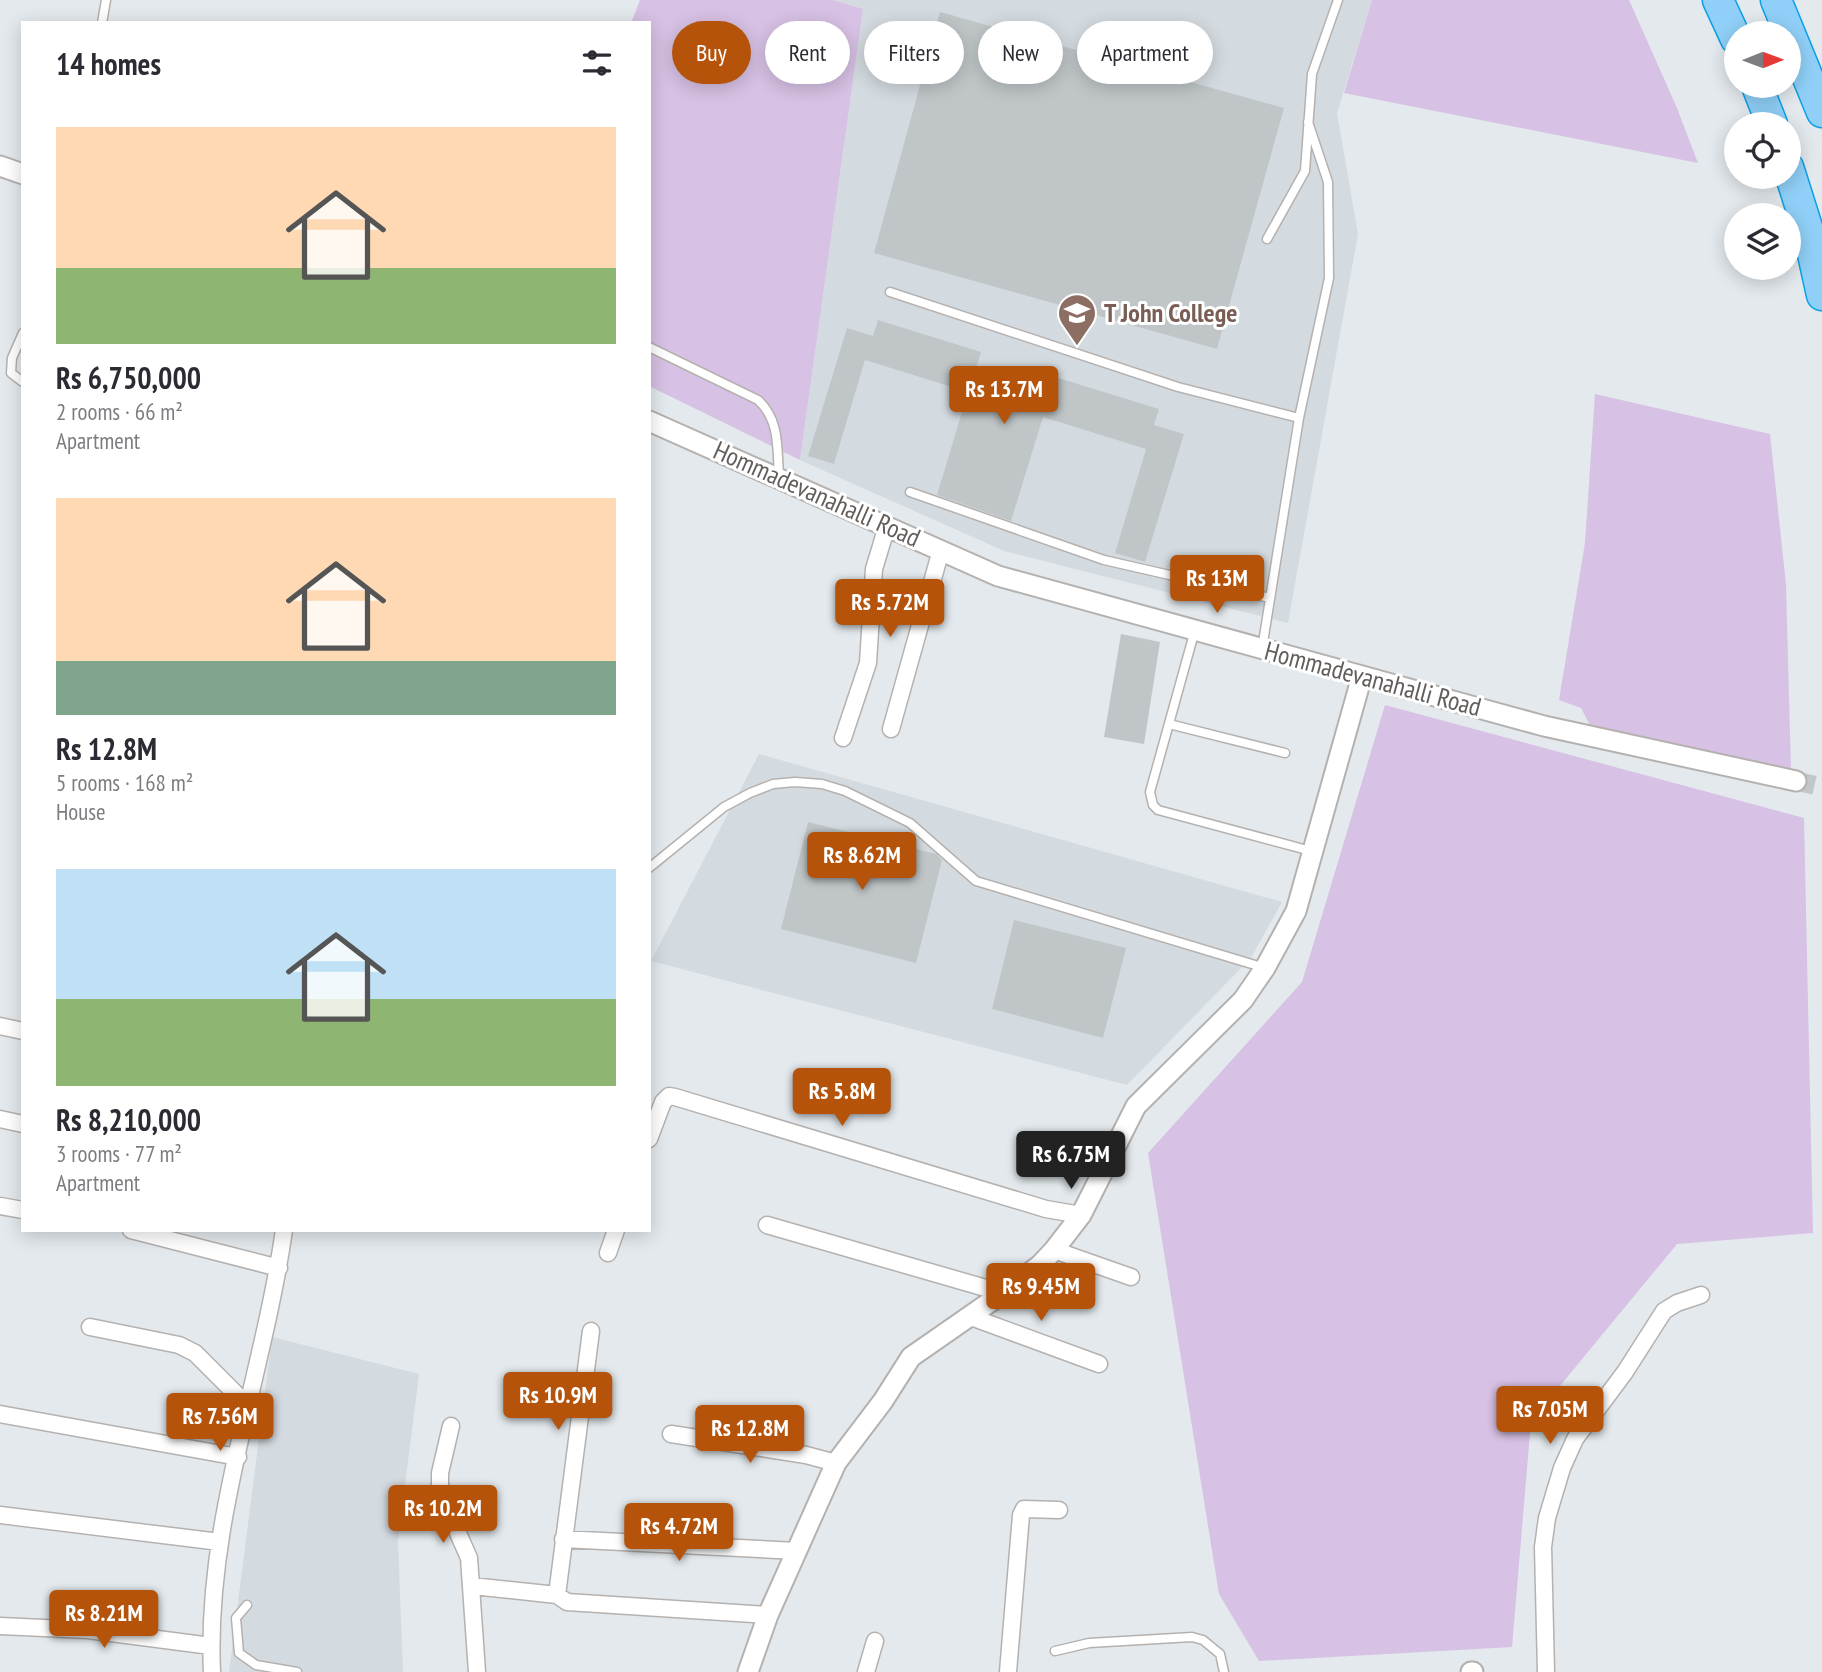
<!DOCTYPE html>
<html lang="en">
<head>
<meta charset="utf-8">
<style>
	:root { --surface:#fff; --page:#f7f7f7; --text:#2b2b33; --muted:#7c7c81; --accent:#b45309 }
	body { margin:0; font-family:"PT Sans Narrow",sans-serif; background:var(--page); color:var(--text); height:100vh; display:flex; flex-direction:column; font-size:26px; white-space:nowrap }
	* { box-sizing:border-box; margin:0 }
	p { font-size:23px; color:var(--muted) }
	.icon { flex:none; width:38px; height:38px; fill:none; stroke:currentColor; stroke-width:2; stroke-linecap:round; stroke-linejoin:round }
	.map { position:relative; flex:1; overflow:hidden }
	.drawer { position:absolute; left:21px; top:21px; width:630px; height:1211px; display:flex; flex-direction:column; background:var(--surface); border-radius:0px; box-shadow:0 4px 18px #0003 }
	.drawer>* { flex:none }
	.banner { position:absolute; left:672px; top:21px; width:665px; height:63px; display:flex; gap:14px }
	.needle { width:46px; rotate:89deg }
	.tools { position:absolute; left:1724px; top:21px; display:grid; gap:14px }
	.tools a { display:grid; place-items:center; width:77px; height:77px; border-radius:50%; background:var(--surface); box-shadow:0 4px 18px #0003; font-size:35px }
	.price { position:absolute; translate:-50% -60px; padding:0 16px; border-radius:7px; background:var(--accent); color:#fff; font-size:23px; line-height:46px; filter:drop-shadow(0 2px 4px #0008) }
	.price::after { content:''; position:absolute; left:50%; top:42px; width:21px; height:16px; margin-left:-10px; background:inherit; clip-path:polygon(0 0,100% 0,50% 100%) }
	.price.current { background:#222; color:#fff }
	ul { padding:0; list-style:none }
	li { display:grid; align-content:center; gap:14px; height:371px; padding:0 35px }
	li span { display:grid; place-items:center; height:217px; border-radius:0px; color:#555 }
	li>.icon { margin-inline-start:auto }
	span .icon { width:126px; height:126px; fill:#fffc; stroke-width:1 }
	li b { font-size:30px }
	h2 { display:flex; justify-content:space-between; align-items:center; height:84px; padding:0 35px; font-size:30px }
	.chip { padding:0 24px; border-radius:32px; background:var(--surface); box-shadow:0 4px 18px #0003; font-size:24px; line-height:63px }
	.chip.current { background:var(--accent); color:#fff }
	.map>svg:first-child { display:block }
</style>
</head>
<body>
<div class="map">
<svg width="1822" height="1672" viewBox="0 0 1822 1672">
	<rect width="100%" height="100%" fill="#e3e9ed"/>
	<path fill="#d4dbe0" d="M833 0H1372L1337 113 1358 234 1288 623 1004 551 800 460 863 9Z
		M759 754 1282 902 1251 958 1127 1085 651 961Z
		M272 1337 419 1374 398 1541 403 1672H229Z"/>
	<path fill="#d7c1e4" d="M640 0H833L863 9 800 460 649 386V23H631Z
		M1372 0H1629L1677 108 1698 163 1344 93Z
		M1595 394 1770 434 1786 585 1791 772 1593 731 1581 708 1559 700 1585 543Z
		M1385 705 1804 818 1813 1233 1677 1244 1531 1421 1512 1647 1259 1661 1219 1594 1148 1153 1302 982Z"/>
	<path fill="#c0c6c8" d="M940 12 1284 108 1217 349 874 253Z
		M878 320 981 352 976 368 1006 379 1050 393 1055 377 1159 409 1154 425 1184 434 1145 562 1115 553 1146 449 1043 417 1011 521 937 495 968 392 865 360 834 464 808 456 847 328 873 336Z
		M1121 634 1160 642 1144 744 1104 737Z
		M808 822 936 854 942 860 916 963 781 929Z
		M1014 920 1126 948 1103 1038 992 1009Z"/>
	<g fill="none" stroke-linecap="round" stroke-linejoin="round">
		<path stroke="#c3c6c8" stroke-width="19" stroke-dasharray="19 10" stroke-linecap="butt" d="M1796 781 1822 787"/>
		<defs>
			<path id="service" d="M102 23 106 0
				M1267 239 1305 171 1312 74 1338 0
				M890 292 1178 387 1299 418 1329 278 1328 182 1308 122
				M23 333 12 358 11 373 23 382
				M649 347 758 400C780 420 777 448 779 476
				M910 492 1104 560 1270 598
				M1195 630 1150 792 1153 805 1158 810 1311 851
				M1262 649 1299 418
				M1169 724 1285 753
				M649 868 724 807 750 793 773 784 795 782 822 784 845 791 910 823 976 881 1265 968
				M247 1605 236 1618 239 1653 256 1665 297 1672
				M1055 1651 1089 1643 1192 1637 1203 1640 1220 1654 1224 1672"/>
			<path id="minor" d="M891 729 941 550
				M843 738 868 663 874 569 887 526
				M0 1026 23 1031
				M0 1119 23 1124
				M649 1139 663 1102 669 1096 675 1097 1046 1209 1081 1215
				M0 1206 23 1210
				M767 1225 1003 1293
				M131 1230 279 1268
				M1054 1250 1131 1277
				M608 1253 616 1230
				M971 1317 1099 1364
				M90 1327 179 1345 195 1353 249 1407
				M591 1331 557 1595 567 1602 768 1615
				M0 1414 238 1457
				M451 1426 440 1473V1492L469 1558 477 1672
				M671 1434 806 1455 836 1463
				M0 1515 220 1542
				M563 1539 797 1551
				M472 1586 557 1595
				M0 1626 88 1630 211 1646
				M212 1672C205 1523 263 1377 284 1230
				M866 1672 875 1641
				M1008 1672 1021 1515 1024 1509 1059 1510
				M1546 1672 1543 1547 1547 1518 1562 1468 1575 1439 1625 1372 1664 1311 1677 1303 1701 1295"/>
			<path id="tertiary" d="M0 166 23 174
				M649 421 998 576 1544 726 1796 781
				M748 1672 768 1615 836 1463 883 1401 911 1357 1003 1293 1040 1265 1054 1250 1081 1215 1136 1106 1243 1000 1265 968 1296 911 1362 676
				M1471 1672H1473"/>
			<path id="motorway" d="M1718 0 1736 39
				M1776 0 1822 112
				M1757 86 1772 124
				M1788 167 1807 227 1822 295"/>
		</defs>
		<use href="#service" stroke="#b5b1af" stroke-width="11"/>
		<use href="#minor" stroke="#b5b1af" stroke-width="19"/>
		<use href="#tertiary" stroke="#b5b1af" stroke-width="23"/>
		<use href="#motorway" stroke="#0b9fe6" stroke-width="33"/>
		<use href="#service" stroke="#fff" stroke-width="8"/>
		<use href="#minor" stroke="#fff" stroke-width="16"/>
		<use href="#tertiary" stroke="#fff" stroke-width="19"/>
		<use href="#motorway" stroke="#90d0f8" stroke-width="30"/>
	</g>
	<defs>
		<symbol id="university-pin" viewBox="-11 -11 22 30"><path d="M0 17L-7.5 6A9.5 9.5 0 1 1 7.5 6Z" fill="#8d6e63" stroke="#fff"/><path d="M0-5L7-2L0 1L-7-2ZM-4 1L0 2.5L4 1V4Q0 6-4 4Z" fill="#fff"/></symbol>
	</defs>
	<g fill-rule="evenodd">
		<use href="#university-pin" x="1055" y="291" width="44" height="60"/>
	</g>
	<g text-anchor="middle" stroke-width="6" stroke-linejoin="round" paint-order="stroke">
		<g font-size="26" font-weight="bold" fill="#785e54" stroke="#fff" text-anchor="start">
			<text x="1104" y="322">T John College</text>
		</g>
		<g font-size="26" fill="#635d5b" stroke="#fff">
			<text transform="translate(817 494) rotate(24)" y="9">Hommadevanahalli Road</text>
			<text transform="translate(1373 679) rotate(15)" y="9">Hommadevanahalli Road</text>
		</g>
	</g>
</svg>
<div class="tools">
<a><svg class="needle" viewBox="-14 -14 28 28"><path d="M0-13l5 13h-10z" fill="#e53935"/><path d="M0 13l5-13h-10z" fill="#7c7c81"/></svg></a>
<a><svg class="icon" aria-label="locate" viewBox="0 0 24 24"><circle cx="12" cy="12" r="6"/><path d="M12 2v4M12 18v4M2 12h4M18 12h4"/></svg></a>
<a><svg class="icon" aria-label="layers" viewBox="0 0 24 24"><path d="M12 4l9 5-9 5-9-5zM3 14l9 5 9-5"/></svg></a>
</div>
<b class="price" style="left:1004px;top:426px">Rs 13.7M</b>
<b class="price" style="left:1217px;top:615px">Rs 13M</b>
<b class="price" style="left:890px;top:639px">Rs 5.72M</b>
<b class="price" style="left:862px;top:892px">Rs 8.62M</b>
<b class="price" style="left:842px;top:1128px">Rs 5.8M</b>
<b class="price current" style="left:1071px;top:1191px">Rs 6.75M</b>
<b class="price" style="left:1041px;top:1323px">Rs 9.45M</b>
<b class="price" style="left:558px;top:1432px">Rs 10.9M</b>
<b class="price" style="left:1550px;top:1446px">Rs 7.05M</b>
<b class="price" style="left:220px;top:1453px">Rs 7.56M</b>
<b class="price" style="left:750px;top:1465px">Rs 12.8M</b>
<b class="price" style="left:443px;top:1545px">Rs 10.2M</b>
<b class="price" style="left:679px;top:1563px">Rs 4.72M</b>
<b class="price" style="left:104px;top:1650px">Rs 8.21M</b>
<div class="banner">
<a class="chip current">Buy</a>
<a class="chip">Rent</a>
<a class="chip">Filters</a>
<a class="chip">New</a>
<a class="chip">Apartment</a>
</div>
<section class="drawer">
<h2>14 homes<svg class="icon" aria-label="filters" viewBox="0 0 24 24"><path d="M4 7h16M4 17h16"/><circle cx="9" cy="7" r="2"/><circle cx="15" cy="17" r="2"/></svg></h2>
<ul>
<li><span style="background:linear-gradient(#ffd9b3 65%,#8fb573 0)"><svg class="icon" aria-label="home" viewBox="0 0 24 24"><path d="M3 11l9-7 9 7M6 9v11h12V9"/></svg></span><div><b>Rs 6,750,000</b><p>2 rooms · 66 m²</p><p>Apartment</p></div></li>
<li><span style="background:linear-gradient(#ffd9b3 75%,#7fa58c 0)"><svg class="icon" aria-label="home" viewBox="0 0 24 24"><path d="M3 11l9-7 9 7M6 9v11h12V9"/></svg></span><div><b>Rs 12.8M</b><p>5 rooms · 168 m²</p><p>House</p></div></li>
<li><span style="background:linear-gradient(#bfe0f5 60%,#8fb573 0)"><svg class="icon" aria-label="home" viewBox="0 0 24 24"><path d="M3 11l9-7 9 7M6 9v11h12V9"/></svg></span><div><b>Rs 8,210,000</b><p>3 rooms · 77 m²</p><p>Apartment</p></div></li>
</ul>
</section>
</div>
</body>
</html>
